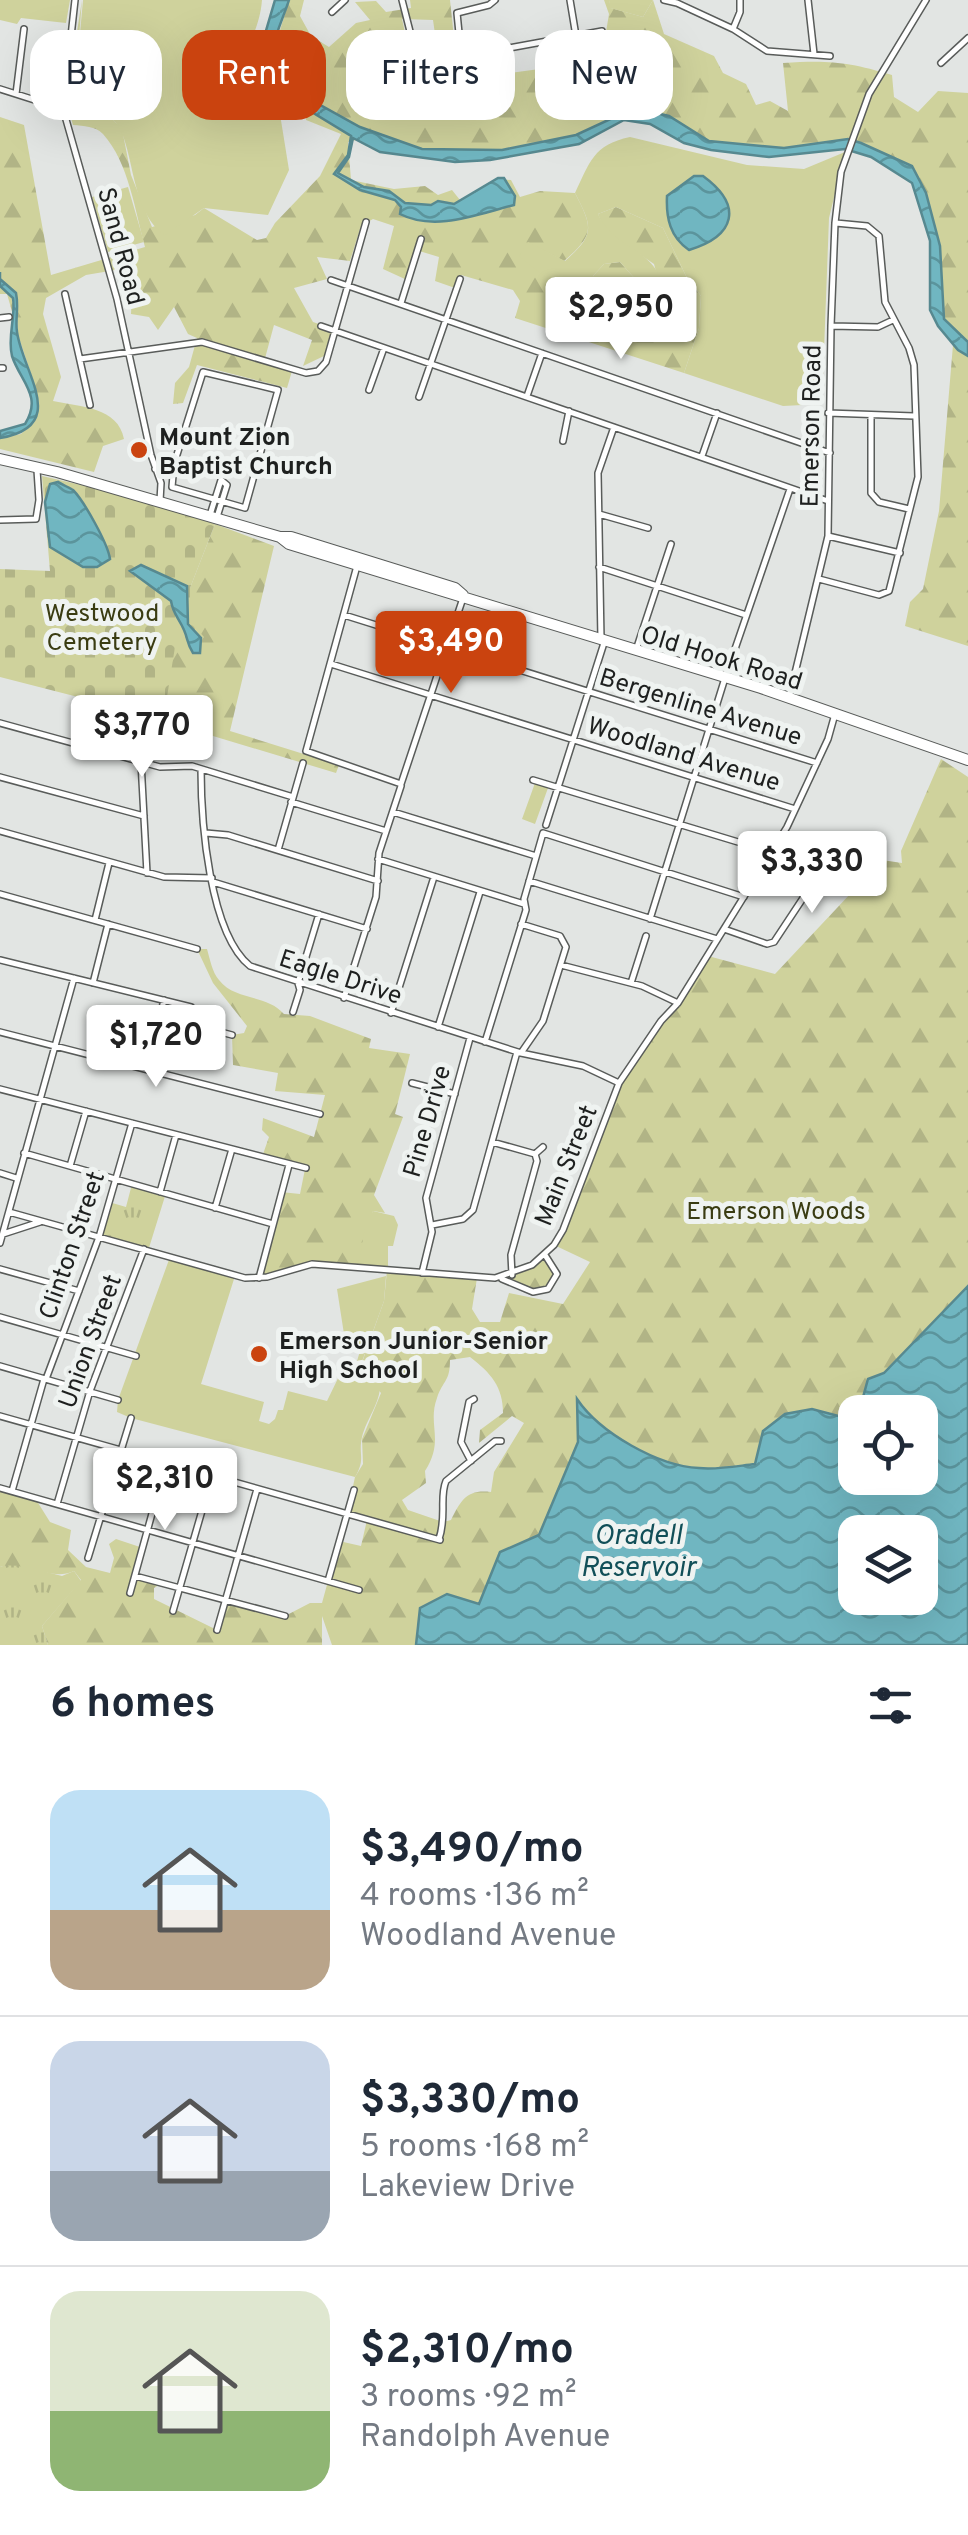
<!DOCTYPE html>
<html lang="en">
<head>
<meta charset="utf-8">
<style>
	:root { --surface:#fff; --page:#f2f2f3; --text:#1f2937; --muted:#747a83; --line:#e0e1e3; --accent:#ca430f }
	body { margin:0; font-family:Overpass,sans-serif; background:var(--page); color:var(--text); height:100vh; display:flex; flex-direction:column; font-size:38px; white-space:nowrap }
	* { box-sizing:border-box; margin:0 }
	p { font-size:32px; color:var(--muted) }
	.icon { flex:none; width:55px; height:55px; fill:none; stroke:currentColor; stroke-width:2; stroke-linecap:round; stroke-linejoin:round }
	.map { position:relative; height:1645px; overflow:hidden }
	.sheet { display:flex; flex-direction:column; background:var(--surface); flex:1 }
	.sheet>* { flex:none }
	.top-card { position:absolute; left:30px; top:30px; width:910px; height:90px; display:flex; gap:20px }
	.tools { position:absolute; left:838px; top:1395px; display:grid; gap:20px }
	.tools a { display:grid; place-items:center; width:100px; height:100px; border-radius:20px; background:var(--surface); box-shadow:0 10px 40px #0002; font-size:50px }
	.price { position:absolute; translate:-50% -85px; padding:0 22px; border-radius:10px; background:#fff; color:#222; font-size:32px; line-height:65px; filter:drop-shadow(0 2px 5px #0008) }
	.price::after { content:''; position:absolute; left:50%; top:60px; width:30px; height:22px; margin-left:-15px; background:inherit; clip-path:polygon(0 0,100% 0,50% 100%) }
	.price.selected { background:var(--accent); color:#fff }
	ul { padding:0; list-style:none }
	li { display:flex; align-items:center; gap:30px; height:250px; padding:0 50px }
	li+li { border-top:2px solid var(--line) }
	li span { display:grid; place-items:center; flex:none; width:280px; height:200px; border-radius:30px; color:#555 }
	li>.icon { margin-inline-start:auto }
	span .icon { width:120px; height:120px; fill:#fffc; stroke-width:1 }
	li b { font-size:42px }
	h2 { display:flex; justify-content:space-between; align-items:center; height:120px; padding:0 50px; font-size:42px }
	.chip { padding:0 35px; border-radius:30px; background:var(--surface); box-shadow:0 10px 40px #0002; font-size:35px; line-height:90px }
	.chip.selected { background:var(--accent); color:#fff }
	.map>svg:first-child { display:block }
</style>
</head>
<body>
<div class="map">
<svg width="968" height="1645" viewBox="0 0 968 1645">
	<defs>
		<pattern id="grass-tufts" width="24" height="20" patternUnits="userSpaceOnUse" patternTransform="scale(2.5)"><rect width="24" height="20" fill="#cfd29c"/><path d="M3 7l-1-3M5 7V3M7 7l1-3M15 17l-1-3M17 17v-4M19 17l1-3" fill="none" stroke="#b1b486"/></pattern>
		<pattern id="forest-firs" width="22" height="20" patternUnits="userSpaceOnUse" patternTransform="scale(2.5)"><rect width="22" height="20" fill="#cfd29c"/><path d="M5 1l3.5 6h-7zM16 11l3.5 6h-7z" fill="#b1b486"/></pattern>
		<pattern id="cemetery-stones" width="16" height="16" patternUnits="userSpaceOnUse" patternTransform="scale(2.5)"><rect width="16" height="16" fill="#cfd29c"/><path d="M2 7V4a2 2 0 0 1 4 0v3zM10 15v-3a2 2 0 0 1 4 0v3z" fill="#b1b486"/></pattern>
		<pattern id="water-waves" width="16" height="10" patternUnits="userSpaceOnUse" patternTransform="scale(2.5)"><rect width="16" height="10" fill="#70b6c1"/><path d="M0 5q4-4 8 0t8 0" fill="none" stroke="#5b949c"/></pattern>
	</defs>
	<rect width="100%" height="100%" fill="#e2e5e3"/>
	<path fill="url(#grass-tufts)" d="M535 783 548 788 535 824 522 819Z
		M132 1184 166 1193 148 1251 99 1237 109 1202 126 1207Z
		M12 1563 62 1576 74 1571 81 1581 42 1626 48 1645H0V1567Z"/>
	<path fill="url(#forest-firs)" fill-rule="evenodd" d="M82 0 74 100 76 108 110 117 122 129 131 175 152 227 195 215 204 208 257 240 266 238 275 223 320 176 341 134 306 120 305 97 272 74 270 64 289 0H304L300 16 311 36 329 47 356 23 370 20 355 2 376 1 386 12 411 8 410 0H450L454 38 449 48 435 34 433 20 402 19 411 60 420 63 460 61 467 79 547 68 546 51 553 50 557 67 568 75 602 56 609 14 604 0H609L611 8 643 17 653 0 664 34 714 56 723 73 746 84 756 105 770 101 788 111 783 63C830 60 848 62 892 75L894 97 918 112 938 91 968 93V646L905 626 910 602 923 589 939 511 953 345 941 309 940 246 926 193 912 166 848 139 784 148 709 141 669 116 634 108 576 135 502 150 422 149 377 135 348 142 351 180 394 189 425 186 438 195 452 190 460 200 498 179 511 180 520 197 540 191 575 193C593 228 595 234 564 261L528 243 598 311 593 276 604 264 620 262 644 289 663 297 654 264 605 231 598 214 616 207 663 228 686 276 701 296 699 328 684 373 515 318 520 301 513 290 461 275 455 288 435 281 439 257 416 250 407 280 383 269 394 226 373 219 361 226 350 261 317 257 327 279 294 288 313 322 334 329 324 356 303 366 312 340 274 325 264 362 292 371 287 388 197 365 183 403 173 404 175 383 189 367 197 338 188 334 174 307 158 330 149 317 131 314 133 267 86 275 46 298 43 314 61 377 53 401C81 407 118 407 124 439L103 446 94 472 0 449V438L21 434 37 417V392L18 335 17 320 15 322 7 294H0V117L24 125 51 275 145 247C135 211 129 163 103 134 95 126 84 126 73 125L66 101Z
		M215 524 274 546 230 731 339 765 336 773 117 707 131 700 179 626 190 621V588Z
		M941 759 968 777V1286L884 1373 868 1379 859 1412 847 1418 813 1409 763 1431 756 1464C738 1465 718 1469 700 1468 661 1467 600 1434 579 1401V1442L539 1535 500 1552 479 1605 417 1624 416 1645H332L322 1616V1645H48L42 1626 81 1580 74 1571C50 1582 25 1560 0 1567V1488L35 1498 50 1522 71 1530 68 1550 86 1567 110 1573 114 1558 109 1544 116 1539 143 1548 135 1575 162 1583 154 1588V1599L217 1630 226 1601 285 1616 310 1603H322L339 1541 361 1546 367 1520 347 1514 355 1477 363 1464 362 1439 381 1393 360 1368 384 1301 387 1270 477 1278 472 1309 480 1322H500L509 1293 563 1304 590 1262 554 1245 563 1230 623 1075 678 1003 708 956 775 974 882 860 902 863 901 851ZM470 1357C491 1373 503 1387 503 1413L480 1430 479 1443 512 1416 524 1423 494 1472 491 1492C467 1489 461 1500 451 1520L443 1522 408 1510 402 1500 426 1483 425 1471C445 1440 427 1425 437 1398 443 1380 450 1382 450 1360Z
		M197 949H207C210 959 212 972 219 980 235 1001 267 994 284 1014L310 1016 371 1039 369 1048 410 1054 395 1114 403 1117 374 1195 385 1213 373 1211 358 1268 312 1264 259 1278 281 1192 300 1194 305 1169 262 1157 269 1137 262 1130 263 1118 314 1137 325 1095 275 1091 278 1073 233 1065 232 1035 244 1033 247 1026 213 983Z
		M545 1255 557 1274 552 1285 538 1292 499 1277 512 1275Z"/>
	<path fill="url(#cemetery-stones)" d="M42 476 116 493 215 524 190 588V621L204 637 194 652 178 628 167 697 131 700 117 707 0 677V569L50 571Z"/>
	<path fill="#cfd29c" d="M0 0H70L66 23 21 18 17 24 0 20Z
		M83 0H262C258 54 213 68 279 108L289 170 268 215 204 208 165 235C125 209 137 130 108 117 99 112 86 111 77 109L74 100Z
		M609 0H653L643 17 610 8Z
		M630 137 747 165 804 169 845 152 829 218 822 404 783 406 684 373 699 328 701 296 686 276 663 228 616 207 598 214C616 253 663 248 663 297L683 305 673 328 643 317 644 289 620 262 604 264 593 276 598 311 593 315 548 302 544 276 519 256 528 242 565 261C595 234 593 228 575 193 590 162 593 145 630 137Z
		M128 187 144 242 108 252 92 197Z
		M373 1211 394 1216 398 1225 393 1246H388V1270L358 1268 365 1227Z
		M170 1257 238 1277 234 1279 201 1384 264 1402 259 1421 269 1424 275 1419 278 1410H283L288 1391 327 1401 344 1366 355 1368 360 1351 346 1347 337 1289 386 1276 384 1301 360 1367 380 1380C382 1402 367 1417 362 1437 358 1455 366 1459 355 1477L131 1418 117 1412 118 1400Z"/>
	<path fill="url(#water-waves)" stroke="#578990" stroke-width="2.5" fill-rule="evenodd" d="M275 0H289C282 23 260 62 279 82L360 127 422 149 502 150 576 135 634 108 669 116 709 141 784 148 848 139 861 143 912 166 926 193 940 246 944 319 968 342V356L958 350 938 326 930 310V241L912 183 871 157 845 149 769 157 711 150 684 143 650 124 624 120 579 144 490 160 455 162 380 152 353 138 349 157 338 173 364 187 389 191 405 203 431 205 438 201 454 204 498 178H504L515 196 514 205C478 214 435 232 400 214L401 207 395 200 360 190 334 174 348 155 351 136 274 89 259 73 258 58Z
		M694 176H703C744 206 735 236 689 250 670 237 666 218 667 196Z
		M0 272V279L16 293C19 307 15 319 17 332 23 374 70 426 0 438V431L25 424C43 396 20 381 12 356 7 337 16 317 13 298L0 286Z
		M58 482C59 483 72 489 73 490 84 501 108 544 110 559L97 567H83L50 547 45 502 50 484Z
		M141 565 187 586 188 624 201 638 200 653H193C187 644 188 639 184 630 179 618 173 614 171 601L130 571Z
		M968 1286V1645H416L420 1608 447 1594 479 1604 500 1552 539 1535 578 1442 577 1399C600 1433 658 1466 699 1468 717 1470 737 1466 755 1464L763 1431 785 1414 812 1409 846 1418 855 1415V1478H920V1412H859L868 1379 884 1373ZM855 1532H920V1598H855Z"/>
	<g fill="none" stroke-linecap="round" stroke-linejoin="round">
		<defs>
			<path id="minor" d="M75 0 63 109 117 299 151 455 161 483 160 501
				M402 0 415 51 422 57 509 48 602 31
				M570 0 576 36
				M664 0 677 3 733 29 767 51 830 56
				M808 0 814 54
				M332 12 345 0
				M733 29 740 12V0
				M461 53 457 13 489 5 495 0
				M941 63 968 38
				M0 89 63 109
				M16 94 24 29
				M331 280 830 453
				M65 294 90 405
				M401 303 421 239
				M0 318 9 317
				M321 326 828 501
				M831 326 878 327 893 320
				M80 359 202 342 306 373 318 371 326 362 366 222
				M0 368H3
				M203 372 278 390 245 508 172 487 174 464Z
				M369 390 384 348
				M527 396 542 353
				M419 397 460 279
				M828 413 914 416
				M871 415V493L879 502 909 509
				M563 441 569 411
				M702 456 717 413
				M155 469 174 464
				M599 514 648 528
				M210 515 221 480 227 485 217 517
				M0 520 36 519 39 500 37 470
				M828 536 900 553
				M357 566 306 751 401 784 463 598
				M599 567 746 615
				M819 579 879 595 889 591 918 477 914 365 909 348 885 302 879 236 867 226 836 223
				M344 615 817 763
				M601 639 598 473 614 427
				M636 650 671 544
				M331 664 795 809
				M789 698 828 536 831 326 835 223 841 172 869 94 926 0
				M0 723 160 767 192 766 293 797
				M141 762 147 873
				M201 769C201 820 209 933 250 966L521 1053 583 1066 619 1083
				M0 777 144 816
				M533 780 738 842
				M291 802 386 831
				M393 812 536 856
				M546 825 604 643
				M0 831 164 877 212 878
				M206 833 228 835 378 881
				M278 850 303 763
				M378 859 524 904
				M529 881 717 939
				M213 882 367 929
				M0 894 197 949
				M650 919 725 678 790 489
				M95 920 109 863
				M724 929 767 944 774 942 815 880 811 869 749 846
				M0 960 191 1007 187 1023 232 1035
				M561 965 642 986 678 1003
				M93 983 108 924
				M631 983 646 936
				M344 998 376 897 379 853 401 786
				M293 1012 300 990 298 983 319 914
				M391 1013 434 877
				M158 1025 164 1000
				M438 1027 480 892
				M0 1032 320 1114
				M485 1042 526 910 524 899 543 833 744 897
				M521 1053 543 1021 566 947 560 936 521 924
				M412 1083 455 1094
				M0 1089 306 1168
				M492 1142 535 1154
				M24 1153 273 1224
				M535 1154 543 1147
				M70 1166 86 1111
				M0 1173 16 1178
				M160 1192 176 1135
				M215 1208 232 1149
				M9 1212 245 1278 267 1277 312 1264 495 1278 532 1265 554 1245 563 1230 619 1083 661 1021 678 1003 787 827 828 739 835 714
				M432 1225 463 1219 473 1210 517 1052
				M3 1234 40 1222
				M0 1243 74 978
				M0 1269 79 1291
				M422 1273 432 1232 426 1198 470 1038
				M512 1275 511 1255 537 1161 535 1154
				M259 1278 289 1165
				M502 1279 533 1292 548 1289 557 1274 545 1255
				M0 1317 136 1356
				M0 1366 118 1400
				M46 1379 99 1237 132 1123
				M0 1416 440 1540
				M471 1461 461 1442 469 1402 474 1399
				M0 1488 359 1590
				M12 1491 44 1379
				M57 1504 90 1391 144 1249
				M439 1539C447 1516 439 1497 446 1481L495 1441H501
				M88 1558 131 1418
				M135 1576 285 1616
				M328 1581 354 1490
				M130 1593 166 1463
				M173 1611 212 1476
				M217 1630 257 1489"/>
			<path id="primary" d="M0 459 57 472 280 537H291L455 588 463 595
				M280 537 289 544 761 688 968 760"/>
		</defs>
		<use href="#minor" stroke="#595c5a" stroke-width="8"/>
		<use href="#primary" stroke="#595c5a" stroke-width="12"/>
		<use href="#minor" stroke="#fff" stroke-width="5"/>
		<use href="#primary" stroke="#fff" stroke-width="10"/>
	</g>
	<g fill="#ca430f" stroke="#eff3f1" stroke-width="4">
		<circle cx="139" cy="450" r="10"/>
		<circle cx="259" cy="1354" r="10"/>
	</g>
	<g text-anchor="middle" stroke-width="10" stroke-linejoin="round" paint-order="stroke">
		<g font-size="25" fill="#1e201f" stroke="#eff3f1">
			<text transform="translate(122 246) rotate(75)" y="9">Sand Road</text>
			<text transform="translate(810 426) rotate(-89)" y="9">Emerson Road</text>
			<text transform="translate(722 657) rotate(17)" y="9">Old Hook Road</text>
			<text transform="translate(701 706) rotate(17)" y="9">Bergenline Avenue</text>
			<text transform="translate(684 753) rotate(17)" y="9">Woodland Avenue</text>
			<text transform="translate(341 976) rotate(18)" y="9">Eagle Drive</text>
			<text transform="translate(426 1121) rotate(-74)" y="9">Pine Drive</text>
			<text transform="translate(565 1165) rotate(-68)" y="9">Main Street</text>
			<text transform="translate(71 1245) rotate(-71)" y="9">Clinton Street</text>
			<text transform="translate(89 1341) rotate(-70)" y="9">Union Street</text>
		</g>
		<g font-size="25" font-weight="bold" fill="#1e201f" stroke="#eff3f1" text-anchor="start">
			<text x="159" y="445">Mount Zion<tspan x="159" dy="29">Baptist Church</tspan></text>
			<text x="279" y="1349">Emerson Junior-Senior<tspan x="279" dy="29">High School</tspan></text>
		</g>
		<g font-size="25" fill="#3a3c12" stroke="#eff3f1">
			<text x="102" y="621">Westwood<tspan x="102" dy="29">Cemetery</tspan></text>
			<text x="776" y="1219">Emerson Woods</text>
		</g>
		<g font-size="28" font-style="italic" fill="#114f58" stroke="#eff3f1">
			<text x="638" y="1544">Oradell<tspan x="638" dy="32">Reservoir</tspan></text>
		</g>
	</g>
</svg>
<div class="tools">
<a><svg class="icon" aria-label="locate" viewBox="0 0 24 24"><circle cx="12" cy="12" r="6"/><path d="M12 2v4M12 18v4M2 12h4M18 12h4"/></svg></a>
<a><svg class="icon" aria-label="layers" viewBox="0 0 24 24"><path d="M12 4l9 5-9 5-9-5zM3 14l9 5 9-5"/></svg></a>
</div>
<b class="price" style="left:621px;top:362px">$2,950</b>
<b class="price selected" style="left:451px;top:696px">$3,490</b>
<b class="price" style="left:142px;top:780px">$3,770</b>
<b class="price" style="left:812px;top:916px">$3,330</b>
<b class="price" style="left:156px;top:1090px">$1,720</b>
<b class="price" style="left:165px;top:1533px">$2,310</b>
<div class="top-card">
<a class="chip">Buy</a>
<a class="chip selected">Rent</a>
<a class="chip">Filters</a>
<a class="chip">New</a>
</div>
</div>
<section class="sheet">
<h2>6 homes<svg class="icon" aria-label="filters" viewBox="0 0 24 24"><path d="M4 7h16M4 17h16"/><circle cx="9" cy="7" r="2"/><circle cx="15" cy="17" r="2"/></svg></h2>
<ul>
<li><span style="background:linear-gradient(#bfe0f5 60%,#b9a48a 0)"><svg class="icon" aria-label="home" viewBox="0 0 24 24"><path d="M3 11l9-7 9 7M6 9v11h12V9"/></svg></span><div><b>$3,490/mo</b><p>4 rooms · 136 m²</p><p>Woodland Avenue</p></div></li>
<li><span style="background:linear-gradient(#c9d6e8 65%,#9aa5b1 0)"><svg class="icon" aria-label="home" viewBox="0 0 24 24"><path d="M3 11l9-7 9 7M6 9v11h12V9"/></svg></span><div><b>$3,330/mo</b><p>5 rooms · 168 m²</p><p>Lakeview Drive</p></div></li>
<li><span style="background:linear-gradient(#dfe7d0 60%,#8fb573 0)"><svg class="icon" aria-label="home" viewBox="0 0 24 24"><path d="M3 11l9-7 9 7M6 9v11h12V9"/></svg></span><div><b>$2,310/mo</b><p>3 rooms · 92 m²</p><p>Randolph Avenue</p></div></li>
</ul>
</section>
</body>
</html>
